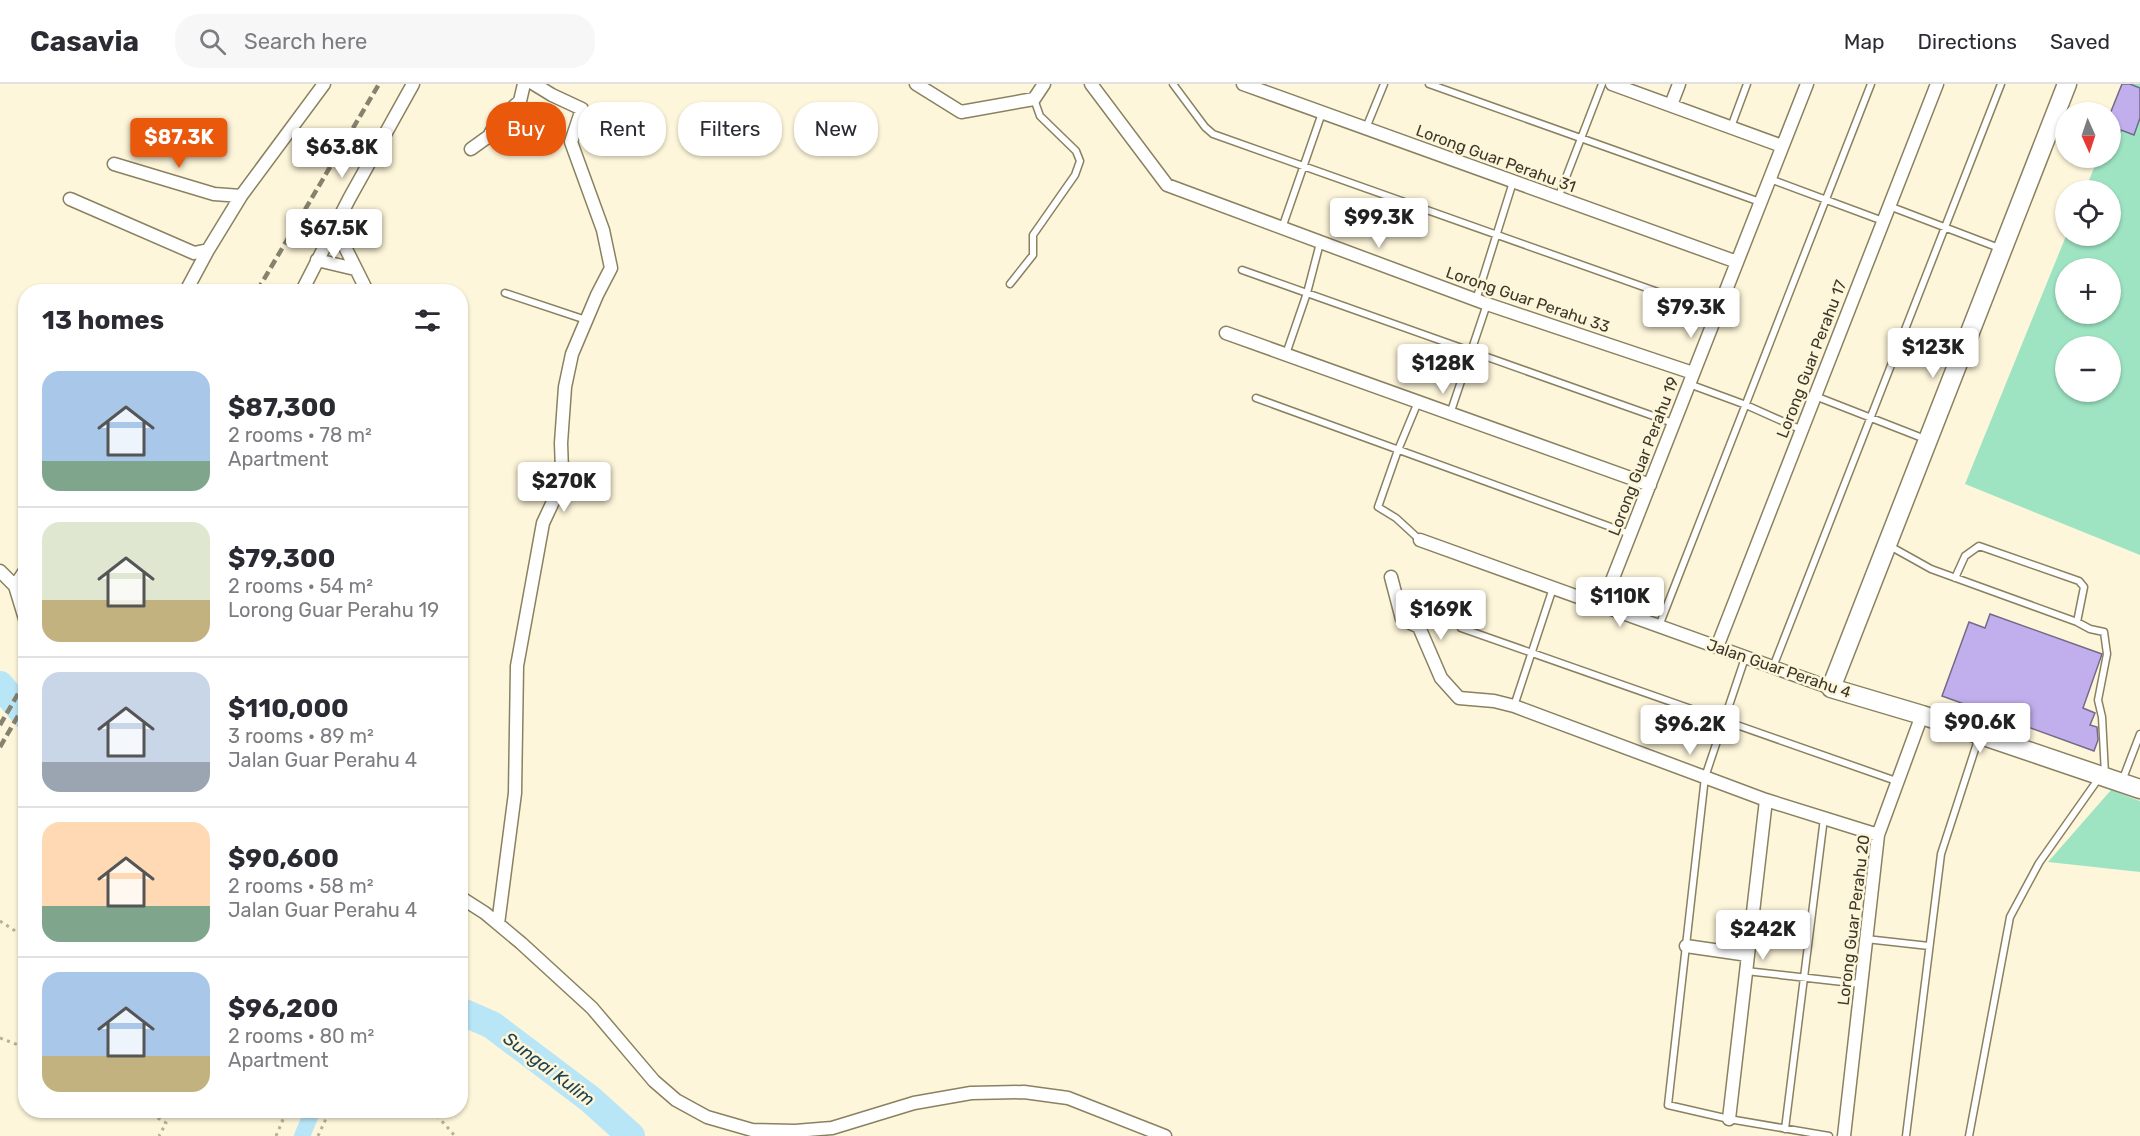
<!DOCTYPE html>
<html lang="en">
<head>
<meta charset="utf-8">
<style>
	:root { --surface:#fff; --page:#f7f7f7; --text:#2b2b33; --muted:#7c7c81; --line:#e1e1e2; --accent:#ea580c }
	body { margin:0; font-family:Rubik,sans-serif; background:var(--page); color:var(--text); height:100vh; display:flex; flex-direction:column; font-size:22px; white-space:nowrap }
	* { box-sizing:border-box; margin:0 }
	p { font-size:20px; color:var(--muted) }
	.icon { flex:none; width:33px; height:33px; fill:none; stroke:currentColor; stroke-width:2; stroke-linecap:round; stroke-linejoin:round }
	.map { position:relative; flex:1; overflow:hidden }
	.side { position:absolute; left:18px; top:200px; width:450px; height:834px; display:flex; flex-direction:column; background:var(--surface); border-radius:24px; box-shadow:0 2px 4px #0004 }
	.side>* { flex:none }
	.hud { position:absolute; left:486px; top:18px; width:570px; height:54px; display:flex; gap:12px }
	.needle { width:39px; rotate:177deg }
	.tools { position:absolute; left:2055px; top:18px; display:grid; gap:12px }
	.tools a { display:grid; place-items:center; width:66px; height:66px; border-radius:50%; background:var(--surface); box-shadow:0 2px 4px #0004; font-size:30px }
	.price { position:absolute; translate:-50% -51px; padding:0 14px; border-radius:6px; background:#fff; color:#222; font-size:20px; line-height:39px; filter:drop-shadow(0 2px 3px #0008) }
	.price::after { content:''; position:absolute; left:50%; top:36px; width:18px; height:14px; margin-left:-9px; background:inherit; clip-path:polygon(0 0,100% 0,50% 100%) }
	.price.current { background:var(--accent); color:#fff }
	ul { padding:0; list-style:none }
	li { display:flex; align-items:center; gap:18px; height:150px; padding:0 24px }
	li+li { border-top:2px solid var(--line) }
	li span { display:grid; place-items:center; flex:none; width:168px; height:120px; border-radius:18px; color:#555 }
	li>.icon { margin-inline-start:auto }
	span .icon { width:72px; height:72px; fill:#fffc; stroke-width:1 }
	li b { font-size:26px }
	h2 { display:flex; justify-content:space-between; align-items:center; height:72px; padding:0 24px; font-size:26px }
	.tag { padding:0 21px; border-radius:24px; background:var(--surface); box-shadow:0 2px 4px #0004; font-size:21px; line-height:54px }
	.tag.current { background:var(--accent); color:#fff }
	header { display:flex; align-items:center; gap:36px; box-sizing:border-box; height:84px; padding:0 30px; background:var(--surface); border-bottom:2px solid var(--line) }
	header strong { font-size:28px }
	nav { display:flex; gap:33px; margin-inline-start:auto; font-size:21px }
	.search { width:420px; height:54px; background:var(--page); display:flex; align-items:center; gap:15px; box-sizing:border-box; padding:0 21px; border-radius:24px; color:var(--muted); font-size:22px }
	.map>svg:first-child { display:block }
</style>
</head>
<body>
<header>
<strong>Casavia</strong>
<div class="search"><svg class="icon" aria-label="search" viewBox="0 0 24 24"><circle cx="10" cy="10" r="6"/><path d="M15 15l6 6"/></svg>Search here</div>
<nav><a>Map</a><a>Directions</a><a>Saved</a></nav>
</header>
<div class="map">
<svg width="2140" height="1052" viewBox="0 0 2140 1052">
	<rect width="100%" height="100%" fill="#fef6da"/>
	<path fill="#9ee4c3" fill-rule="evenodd" d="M2129 0H2140V471L1965 400 2066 152H2110V106H2085L2098 74H2110L2111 44ZM2066 184H2110V230H2066ZM2066 262H2110V308H2066Z
		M2111 706 2140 717V788L2048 778Z"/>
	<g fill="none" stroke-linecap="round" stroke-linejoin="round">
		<path stroke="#b8e6f7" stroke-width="16" d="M302 1052 313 1026"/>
		<path stroke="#b8e6f7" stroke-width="28" d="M0 601 26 632
			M460 927 492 941 590 1015 631 1052"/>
	</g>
	<path fill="#c1afed" stroke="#736a88" stroke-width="1.5" d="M2122 0H2130L2140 4V34L2134 51 2121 46 2112 71 2110 30Z
		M1990 530 2102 570 2083 624 2095 629 2090 641 2097 643 2098 656 2094 667 1942 612 1969 538 1985 544Z"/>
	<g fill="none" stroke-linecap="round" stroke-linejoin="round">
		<defs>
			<path id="lane" d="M1173 0 1205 43 1213 50 1717 229
				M1429 0 1760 118
				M1731 43 1747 0
				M1366 44 1384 0
				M1770 95 1883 137
				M1558 114 1602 0
				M1889 122 1999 164
				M1282 144 1322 29
				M1242 186 1673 339
				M1010 200 1033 171V151L1075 91 1080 77 1076 67 1040 32 1034 15
				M505 209 586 236
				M1476 216 1513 98
				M1286 270 1307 209 1320 159
				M1689 300 1746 321 1802 346
				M1815 312 1925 355
				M1256 314 1630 450
				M1418 318 1398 366 1378 423 1396 434 1420 456
				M1450 330 1487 220
				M1888 461 1931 485 2077 538 2090 545 2104 548 2107 570 2098 616 2102 633 2105 690
				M1955 494 1965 472 1979 462 2079 497 2084 503 2077 538
				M1659 542 1871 0
				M1461 544 1899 698
				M1745 574 1705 693 1668 1021 1729 1035 1829 1052
				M1773 583 2001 0
				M1514 622 1553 504
				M2122 697 2140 650
				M1866 855 1929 862
				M1746 887 1861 900
				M1785 1045 1824 734
				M1906 1052 1941 770 1979 653
				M1969 1052 2010 833 2039 779 2099 694"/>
			<path id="street" d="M916 0 961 28 1034 15 1044 0
				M1091 0 1167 101 1487 220 1693 289
				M1243 0 1737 178
				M1612 0 1782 62
				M1671 21 1679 0
				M497 55 489 52 497 38 520 17 524 0
				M471 65 489 52
				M114 80 214 110 241 112
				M70 115 194 169 208 166
				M340 134 343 159 367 207
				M317 176 355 185
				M186 207 208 166 241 112 324 0
				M302 207 349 115 413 0
				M1226 249 1650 401
				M1420 456 1831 604
				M0 487 15 502 26 538
				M1391 493 1402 535 1419 543 1441 594 1459 614 1494 617 1514 622 1766 716 1878 751
				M15 502 26 485
				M1602 522 1807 0
				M1717 563 1937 0
				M460 813 485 829 521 859 592 924 654 997 676 1016 707 1033 752 1046 795 1047 832 1044 914 1019 971 1009 1024 1008 1068 1014 1165 1052
				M498 840 515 709 517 582 543 439 558 407 562 387 561 359 565 303 572 270 597 211 611 184 603 146 571 58 582 25 552 11 534 0
				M1686 862 1748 871
				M1729 1035 1766 716
				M1844 1052 1878 751 1922 631"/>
			<path id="secondary" d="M2067 0 1831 604 1922 631 2140 705"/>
		</defs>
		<use href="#lane" stroke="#898160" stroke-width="9"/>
		<use href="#street" stroke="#898160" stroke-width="15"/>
		<use href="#secondary" stroke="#898160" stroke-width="21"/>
		<path stroke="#b6b099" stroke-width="3" stroke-dasharray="3 4.5" stroke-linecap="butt" d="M0 837 26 854
			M0 954 26 964
			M145 1026 166 1039 159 1052
			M432 1026 455 1052
			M276 1052 287 1026
			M318 1052 330 1026"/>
		<use href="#lane" stroke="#fff" stroke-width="6"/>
		<use href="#street" stroke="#fff" stroke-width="12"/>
		<use href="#secondary" stroke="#fff" stroke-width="18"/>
		<path stroke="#87826e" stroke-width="4.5" stroke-dasharray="9 4.5" stroke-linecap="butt" d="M257 207 379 0
			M0 641 26 596
			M0 663 26 618"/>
	</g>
	<g text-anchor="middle" stroke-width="5" stroke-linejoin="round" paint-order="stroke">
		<g font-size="16" fill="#3c382a" stroke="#fef6da">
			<text transform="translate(1496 74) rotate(20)" y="6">Lorong Guar Perahu 31</text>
			<text transform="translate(1528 215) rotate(19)" y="6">Lorong Guar Perahu 33</text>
			<text transform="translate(1811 275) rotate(-69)" y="6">Lorong Guar Perahu 17</text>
			<text transform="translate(1643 372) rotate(-69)" y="6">Lorong Guar Perahu 19</text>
			<text transform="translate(1779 584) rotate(19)" y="6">Jalan Guar Perahu 4</text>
			<text transform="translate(1853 836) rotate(-83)" y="6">Lorong Guar Perahu 20</text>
		</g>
		<g font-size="18" font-style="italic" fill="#204451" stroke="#fef6da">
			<text transform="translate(549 985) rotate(37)" y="6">Sungai Kulim</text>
		</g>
	</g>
</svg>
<div class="tools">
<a><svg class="needle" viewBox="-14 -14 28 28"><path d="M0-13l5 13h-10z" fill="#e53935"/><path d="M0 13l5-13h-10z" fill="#7c7c81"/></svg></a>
<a><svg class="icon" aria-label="locate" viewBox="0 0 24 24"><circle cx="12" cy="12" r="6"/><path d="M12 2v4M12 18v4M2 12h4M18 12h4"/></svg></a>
<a>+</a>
<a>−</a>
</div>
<b class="price current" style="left:179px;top:85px">$87.3K</b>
<b class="price" style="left:342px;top:95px">$63.8K</b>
<b class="price" style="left:1379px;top:165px">$99.3K</b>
<b class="price" style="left:334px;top:176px">$67.5K</b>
<b class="price" style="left:1691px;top:255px">$79.3K</b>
<b class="price" style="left:1933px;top:295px">$123K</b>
<b class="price" style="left:1443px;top:311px">$128K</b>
<b class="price" style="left:564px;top:429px">$270K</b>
<b class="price" style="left:1620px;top:544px">$110K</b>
<b class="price" style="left:1441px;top:557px">$169K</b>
<b class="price" style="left:1980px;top:670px">$90.6K</b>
<b class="price" style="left:1690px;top:672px">$96.2K</b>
<b class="price" style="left:1763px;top:877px">$242K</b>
<div class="hud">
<a class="tag current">Buy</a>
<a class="tag">Rent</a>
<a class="tag">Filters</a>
<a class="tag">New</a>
</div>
<section class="side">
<h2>13 homes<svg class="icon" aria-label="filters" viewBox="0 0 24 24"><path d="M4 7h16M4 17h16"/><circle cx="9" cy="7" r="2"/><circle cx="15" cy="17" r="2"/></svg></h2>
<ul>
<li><span style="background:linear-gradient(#a9c7e8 75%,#7fa58c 0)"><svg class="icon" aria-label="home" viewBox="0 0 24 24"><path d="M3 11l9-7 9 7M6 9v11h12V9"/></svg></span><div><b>$87,300</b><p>2 rooms · 78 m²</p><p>Apartment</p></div></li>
<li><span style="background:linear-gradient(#dfe7d0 65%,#c2b280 0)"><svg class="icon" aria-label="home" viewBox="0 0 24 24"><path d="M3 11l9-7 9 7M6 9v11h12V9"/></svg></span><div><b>$79,300</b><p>2 rooms · 54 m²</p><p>Lorong Guar Perahu 19</p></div></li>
<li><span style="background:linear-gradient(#c9d6e8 75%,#9aa5b1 0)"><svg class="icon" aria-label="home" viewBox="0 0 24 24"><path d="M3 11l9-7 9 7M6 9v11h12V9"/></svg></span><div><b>$110,000</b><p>3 rooms · 89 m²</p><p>Jalan Guar Perahu 4</p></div></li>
<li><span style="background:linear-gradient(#ffd9b3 70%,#7fa58c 0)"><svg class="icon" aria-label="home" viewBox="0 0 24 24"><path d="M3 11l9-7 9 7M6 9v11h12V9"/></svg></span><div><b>$90,600</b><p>2 rooms · 58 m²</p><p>Jalan Guar Perahu 4</p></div></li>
<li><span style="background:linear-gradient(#a9c7e8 70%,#c2b280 0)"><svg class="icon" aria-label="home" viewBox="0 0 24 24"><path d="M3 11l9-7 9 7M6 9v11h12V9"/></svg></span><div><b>$96,200</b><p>2 rooms · 80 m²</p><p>Apartment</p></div></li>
</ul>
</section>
</div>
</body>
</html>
